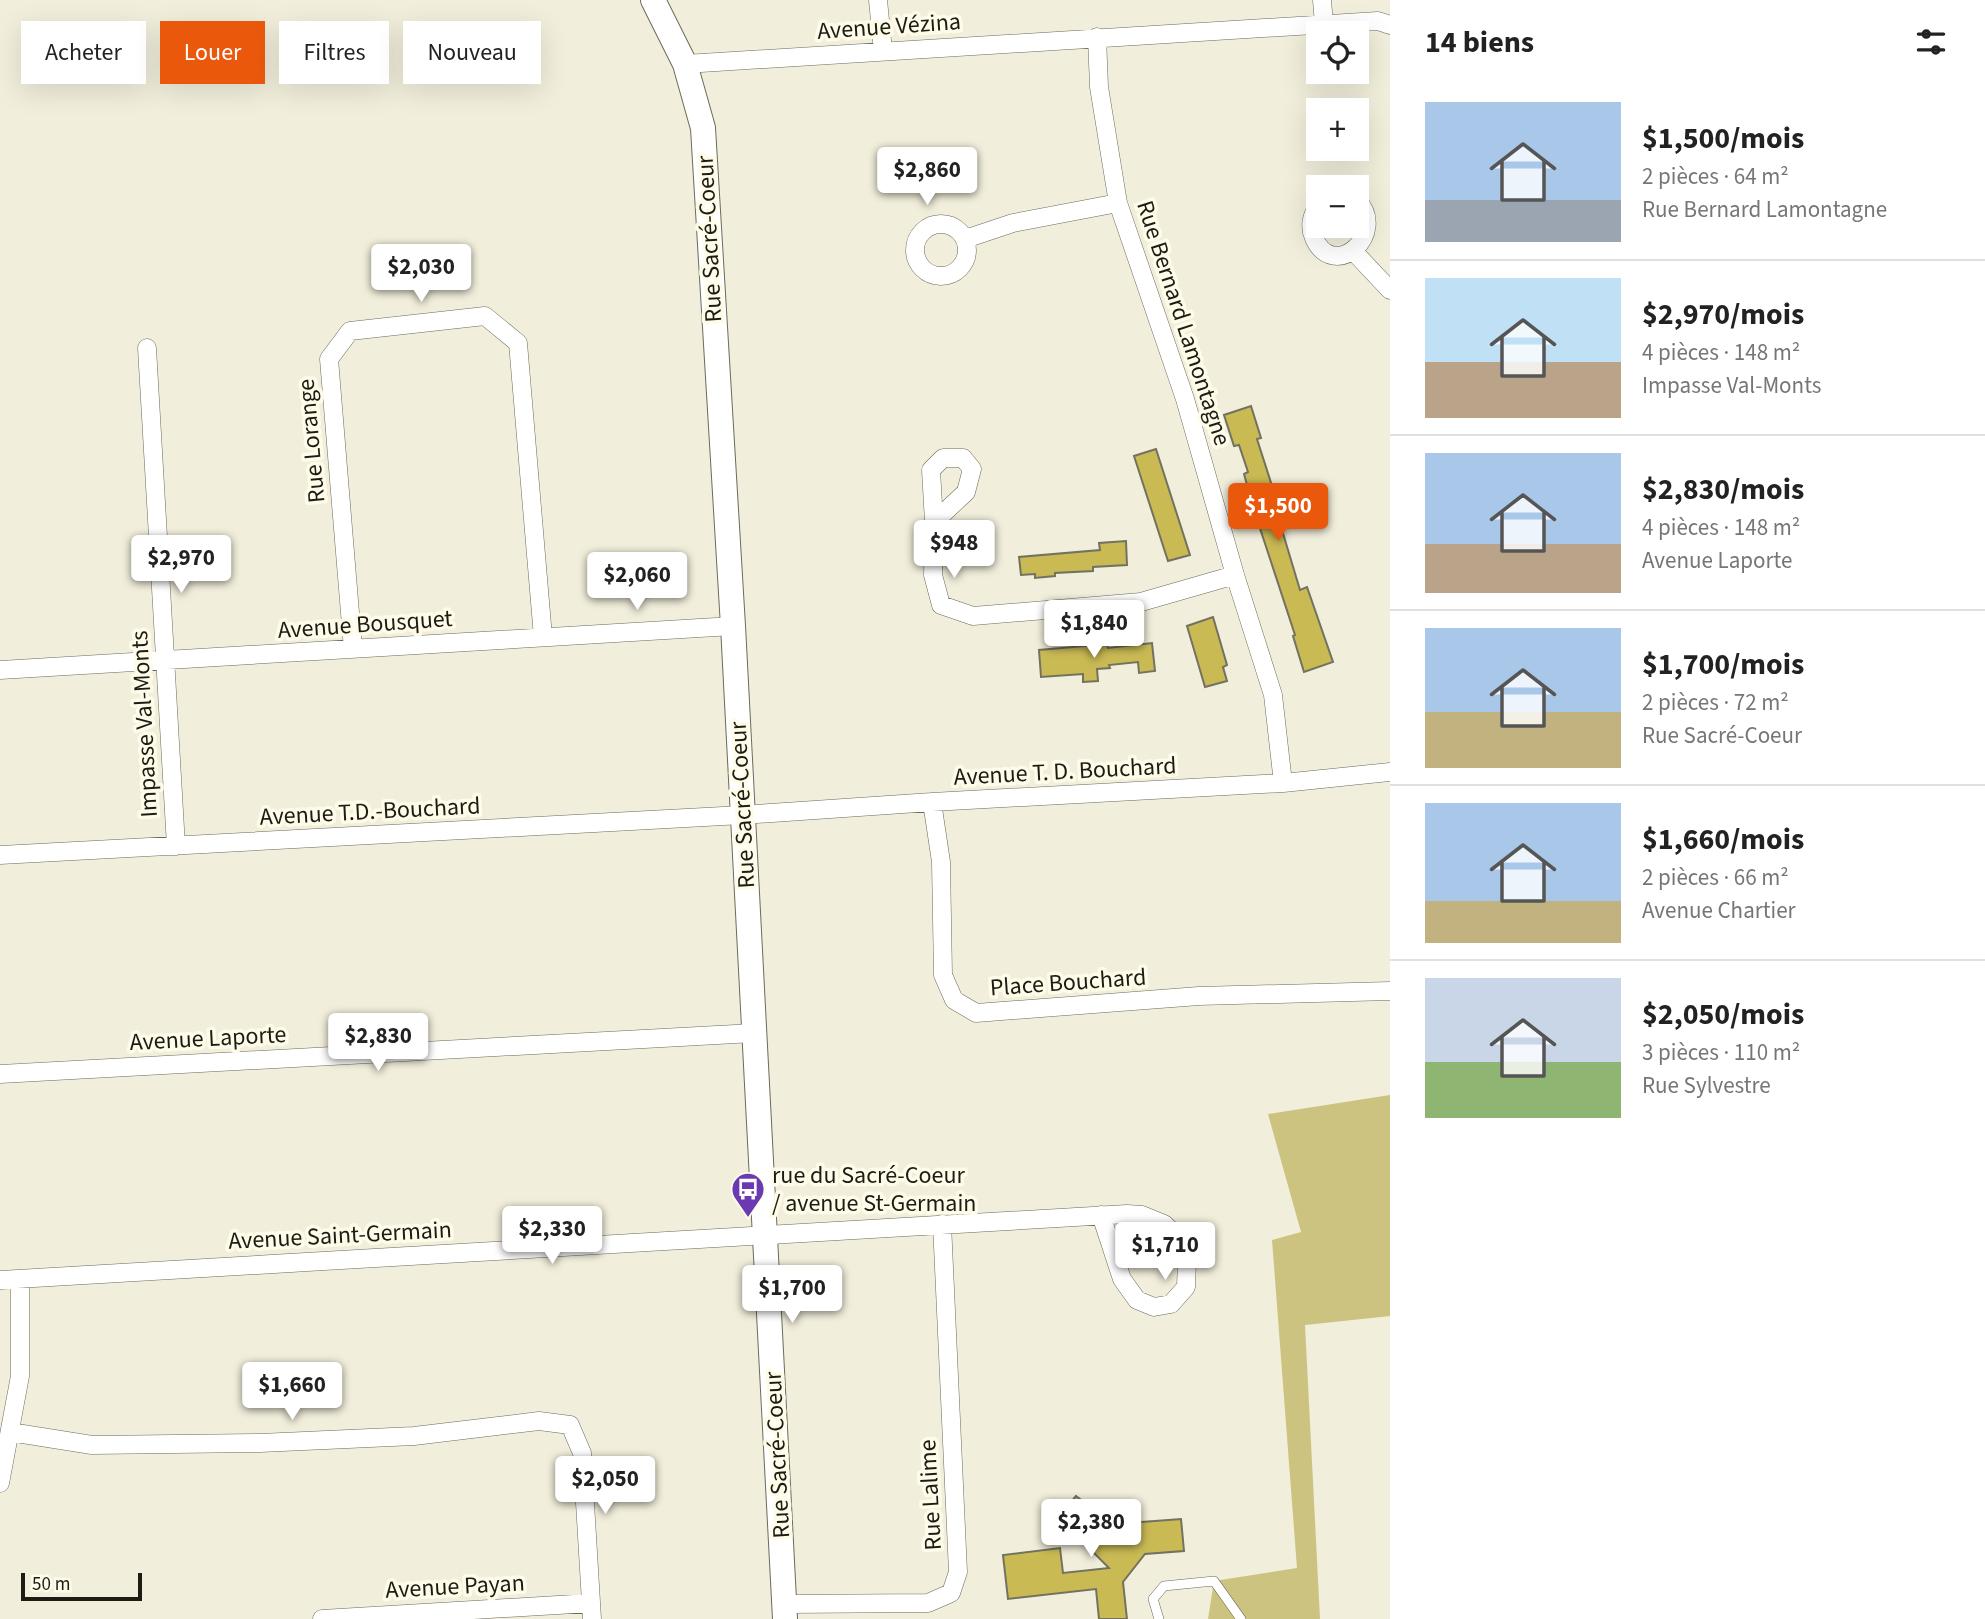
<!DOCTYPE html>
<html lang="fr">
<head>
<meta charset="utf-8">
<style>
	:root { --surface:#fff; --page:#f6f6f6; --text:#222; --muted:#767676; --line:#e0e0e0; --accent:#ea580c }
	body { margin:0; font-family:"Source Sans 3",sans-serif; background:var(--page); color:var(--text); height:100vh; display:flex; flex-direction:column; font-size:26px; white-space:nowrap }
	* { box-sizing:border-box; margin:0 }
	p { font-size:23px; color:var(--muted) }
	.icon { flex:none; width:38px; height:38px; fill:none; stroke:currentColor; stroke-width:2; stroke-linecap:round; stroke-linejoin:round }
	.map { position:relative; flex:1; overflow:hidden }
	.drawer { display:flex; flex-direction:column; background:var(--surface); width:595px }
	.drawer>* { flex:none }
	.top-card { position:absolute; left:21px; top:21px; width:665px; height:63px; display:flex; gap:14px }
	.fabs { position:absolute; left:1306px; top:21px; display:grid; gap:14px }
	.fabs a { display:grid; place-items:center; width:63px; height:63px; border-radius:0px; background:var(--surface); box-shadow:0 7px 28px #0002; font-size:35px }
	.scale { position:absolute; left:21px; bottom:18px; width:121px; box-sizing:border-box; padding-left:7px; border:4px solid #1c1b14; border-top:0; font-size:19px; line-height:24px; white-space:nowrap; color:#1c1b14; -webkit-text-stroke:5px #fefce9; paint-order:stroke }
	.price { position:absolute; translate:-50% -60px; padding:0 16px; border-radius:7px; background:#fff; color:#222; font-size:23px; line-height:46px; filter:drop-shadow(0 2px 4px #0008) }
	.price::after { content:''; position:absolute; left:50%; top:42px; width:21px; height:16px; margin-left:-10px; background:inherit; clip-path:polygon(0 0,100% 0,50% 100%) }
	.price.current { background:var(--accent); color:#fff }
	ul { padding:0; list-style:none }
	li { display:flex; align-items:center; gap:21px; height:175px; padding:0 35px }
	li+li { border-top:2px solid var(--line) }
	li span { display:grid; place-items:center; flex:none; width:196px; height:140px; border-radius:0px; color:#555 }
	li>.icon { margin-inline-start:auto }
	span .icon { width:84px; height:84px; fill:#fffc; stroke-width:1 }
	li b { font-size:30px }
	h2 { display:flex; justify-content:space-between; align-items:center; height:84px; padding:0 35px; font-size:30px }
	.chip { padding:0 24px; border-radius:0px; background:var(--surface); box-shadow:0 7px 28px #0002; font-size:24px; line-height:63px }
	.chip.current { background:var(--accent); color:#fff }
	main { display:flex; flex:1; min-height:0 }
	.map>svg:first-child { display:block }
</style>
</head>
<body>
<main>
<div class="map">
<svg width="1390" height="1619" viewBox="0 0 1390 1619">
	<rect width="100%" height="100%" fill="#f1eedb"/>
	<path fill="#cdc381" d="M1390 1095V1316L1305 1325 1320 1619H1208L1214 1581 1297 1568 1272 1240 1301 1232 1268 1114Z"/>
	<path fill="#c9ba54" stroke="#737160" stroke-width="2" d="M1251 406 1261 438 1257 439 1273 489 1270 490 1300 590 1307 587 1333 662 1304 672 1293 636 1295 635 1253 507 1244 474 1248 472 1239 445 1234 446 1224 415Z
		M1156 449 1190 555 1168 561 1134 456Z
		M1126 541 1127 565 1093 567V571L1055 573V576L1035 578V574L1021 575 1019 557 1100 550 1099 543Z
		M1213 617 1227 665 1223 667 1227 681 1205 687 1187 626Z
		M1152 643 1155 671 1139 673 1138 662 1109 665 1110 668 1097 669 1098 681 1083 682V674L1041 677 1039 650 1107 644 1108 648Z
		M1076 1496 1101 1515 1095 1523 1115 1539 1128 1523 1181 1519 1184 1551 1145 1554 1123 1582 1127 1619H1099L1096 1589 1008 1599 1003 1555 1060 1548 1063 1573 1109 1568 1080 1539 1073 1544 1051 1527Z"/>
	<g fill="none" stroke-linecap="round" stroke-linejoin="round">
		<defs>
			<path id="lane" d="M1159 1619 1153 1599 1164 1586 1214 1581 1241 1619"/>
			<path id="street" d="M878 0 883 51
				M1322 0 1324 24
				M1097 37 1099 87 1118 203 1185 399 1235 575 1273 695 1283 783
				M685 64 1378 21 1390 25
				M1318 207C1311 216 1309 227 1314 238 1334 283 1390 233 1356 199
				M915 250a26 26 0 1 1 52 0a26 26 0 1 1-52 0Z
				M965 239 1013 223 1118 203
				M1355 253 1390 290
				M147 348 176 846
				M934 522 931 470 943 458H963L972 469 966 492 934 522 933 575 941 605 973 616 1141 602 1235 575
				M353 649 329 359 350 331 485 316 518 343 543 637
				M0 670 733 626
				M932 802 941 862 943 975 954 1000 976 1013 1199 996 1390 991
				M0 855 742 815 932 802 1283 783 1390 772
				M0 1074 754 1033
				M0 1280 1127 1214 1142 1215 1164 1224 1183 1242 1187 1260 1186 1287 1171 1304 1154 1307 1137 1300 1122 1279 1101 1215
				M10 1432 92 1445 260 1443 414 1436 539 1421 570 1425 582 1453 592 1619
				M0 1483 20 1376V1279
				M785 1604 928 1603 951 1593 958 1572 942 1224
				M322 1619 591 1603"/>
			<path id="secondary" d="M653 0 685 64 703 128 733 626 785 1619"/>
		</defs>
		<use href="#lane" stroke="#6c6a59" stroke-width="10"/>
		<use href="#street" stroke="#6c6a59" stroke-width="19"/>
		<use href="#secondary" stroke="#6c6a59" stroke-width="26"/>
		<use href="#lane" stroke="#fff" stroke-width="9"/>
		<use href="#street" stroke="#fff" stroke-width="18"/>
		<use href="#secondary" stroke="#fff" stroke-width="24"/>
	</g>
	<defs>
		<symbol id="bus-pin" viewBox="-11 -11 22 30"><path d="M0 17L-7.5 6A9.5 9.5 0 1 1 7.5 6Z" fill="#6b3ab1" stroke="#fefce9"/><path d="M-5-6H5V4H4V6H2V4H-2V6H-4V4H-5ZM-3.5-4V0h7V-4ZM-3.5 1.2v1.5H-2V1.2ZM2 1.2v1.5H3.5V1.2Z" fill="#fff"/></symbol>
	</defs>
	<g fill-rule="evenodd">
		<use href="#bus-pin" x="729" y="1170" width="38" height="52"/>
	</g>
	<g text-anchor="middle" stroke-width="7" stroke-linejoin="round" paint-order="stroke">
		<g font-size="24" fill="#1c1b14" stroke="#fefce9">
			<text transform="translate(889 26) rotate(-4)" y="8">Avenue Vézina</text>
			<text transform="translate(709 239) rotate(-93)" y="8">Rue Sacré-Coeur</text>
			<text transform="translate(1184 323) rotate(72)" y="8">Rue Bernard Lamontagne</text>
			<text transform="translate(311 441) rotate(-95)" y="8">Rue Lorange</text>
			<text transform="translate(365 624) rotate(-4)" y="8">Avenue Bousquet</text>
			<text transform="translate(144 724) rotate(-93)" y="8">Impasse Val-Monts</text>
			<text transform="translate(1065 771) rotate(-3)" y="8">Avenue T. D. Bouchard</text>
			<text transform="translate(742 805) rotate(-93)" y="8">Rue Sacré-Coeur</text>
			<text transform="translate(370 811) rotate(-3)" y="8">Avenue T.D.-Bouchard</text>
			<text transform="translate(1068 982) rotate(-4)" y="8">Place Bouchard</text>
			<text transform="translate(208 1038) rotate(-3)" y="8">Avenue Laporte</text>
			<text transform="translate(340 1235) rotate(-3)" y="8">Avenue Saint-Germain</text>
			<text transform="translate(777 1455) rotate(-93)" y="8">Rue Sacré-Coeur</text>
			<text transform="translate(930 1495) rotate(-93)" y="8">Rue Lalime</text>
			<text transform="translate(455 1586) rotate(-3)" y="8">Avenue Payan</text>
		</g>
		<g font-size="24" fill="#1c1b14" stroke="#fefce9" text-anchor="start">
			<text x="772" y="1183">rue du Sacré-Coeur<tspan x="772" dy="28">/ avenue St-Germain</tspan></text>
		</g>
	</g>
</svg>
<div class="fabs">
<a><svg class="icon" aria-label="locate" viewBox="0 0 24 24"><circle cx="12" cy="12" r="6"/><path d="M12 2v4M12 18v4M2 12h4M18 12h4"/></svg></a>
<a>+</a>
<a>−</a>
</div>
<div class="scale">50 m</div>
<b class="price" style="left:927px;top:207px">$2,860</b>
<b class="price" style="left:421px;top:304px">$2,030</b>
<b class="price current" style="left:1278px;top:543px">$1,500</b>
<b class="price" style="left:954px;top:580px">$948</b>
<b class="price" style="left:181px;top:595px">$2,970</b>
<b class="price" style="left:637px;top:612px">$2,060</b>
<b class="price" style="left:1094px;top:660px">$1,840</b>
<b class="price" style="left:378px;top:1073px">$2,830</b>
<b class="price" style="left:552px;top:1266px">$2,330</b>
<b class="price" style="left:1165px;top:1282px">$1,710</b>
<b class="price" style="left:792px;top:1325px">$1,700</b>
<b class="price" style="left:292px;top:1422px">$1,660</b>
<b class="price" style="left:605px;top:1516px">$2,050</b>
<b class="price" style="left:1091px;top:1559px">$2,380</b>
<div class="top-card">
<a class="chip">Acheter</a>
<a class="chip current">Louer</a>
<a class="chip">Filtres</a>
<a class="chip">Nouveau</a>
</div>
</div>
<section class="drawer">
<h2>14 biens<svg class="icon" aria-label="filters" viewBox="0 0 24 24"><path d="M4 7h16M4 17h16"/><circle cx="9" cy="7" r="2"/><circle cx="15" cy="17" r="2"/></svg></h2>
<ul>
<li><span style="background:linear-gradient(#a9c7e8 70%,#9aa5b1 0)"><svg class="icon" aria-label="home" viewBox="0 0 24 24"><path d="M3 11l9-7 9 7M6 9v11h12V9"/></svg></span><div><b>$1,500/mois</b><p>2 pièces · 64 m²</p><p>Rue Bernard Lamontagne</p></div></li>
<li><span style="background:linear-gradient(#bfe0f5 60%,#b9a48a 0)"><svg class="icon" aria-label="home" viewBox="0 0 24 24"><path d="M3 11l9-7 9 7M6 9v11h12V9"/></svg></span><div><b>$2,970/mois</b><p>4 pièces · 148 m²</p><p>Impasse Val-Monts</p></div></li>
<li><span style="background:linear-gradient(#a9c7e8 65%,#b9a48a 0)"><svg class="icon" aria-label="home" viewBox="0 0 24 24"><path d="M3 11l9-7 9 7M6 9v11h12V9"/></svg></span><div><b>$2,830/mois</b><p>4 pièces · 148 m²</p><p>Avenue Laporte</p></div></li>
<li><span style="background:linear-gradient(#a9c7e8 60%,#c2b280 0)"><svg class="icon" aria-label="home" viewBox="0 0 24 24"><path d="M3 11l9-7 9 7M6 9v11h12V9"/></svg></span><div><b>$1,700/mois</b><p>2 pièces · 72 m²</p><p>Rue Sacré-Coeur</p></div></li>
<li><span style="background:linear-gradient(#a9c7e8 70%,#c2b280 0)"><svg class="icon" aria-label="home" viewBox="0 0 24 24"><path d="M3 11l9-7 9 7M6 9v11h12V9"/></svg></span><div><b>$1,660/mois</b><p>2 pièces · 66 m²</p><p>Avenue Chartier</p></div></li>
<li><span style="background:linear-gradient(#c9d6e8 60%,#8fb573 0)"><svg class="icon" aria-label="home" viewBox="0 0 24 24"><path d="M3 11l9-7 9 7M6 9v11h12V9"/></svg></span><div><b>$2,050/mois</b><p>3 pièces · 110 m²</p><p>Rue Sylvestre</p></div></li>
</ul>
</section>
</main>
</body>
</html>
